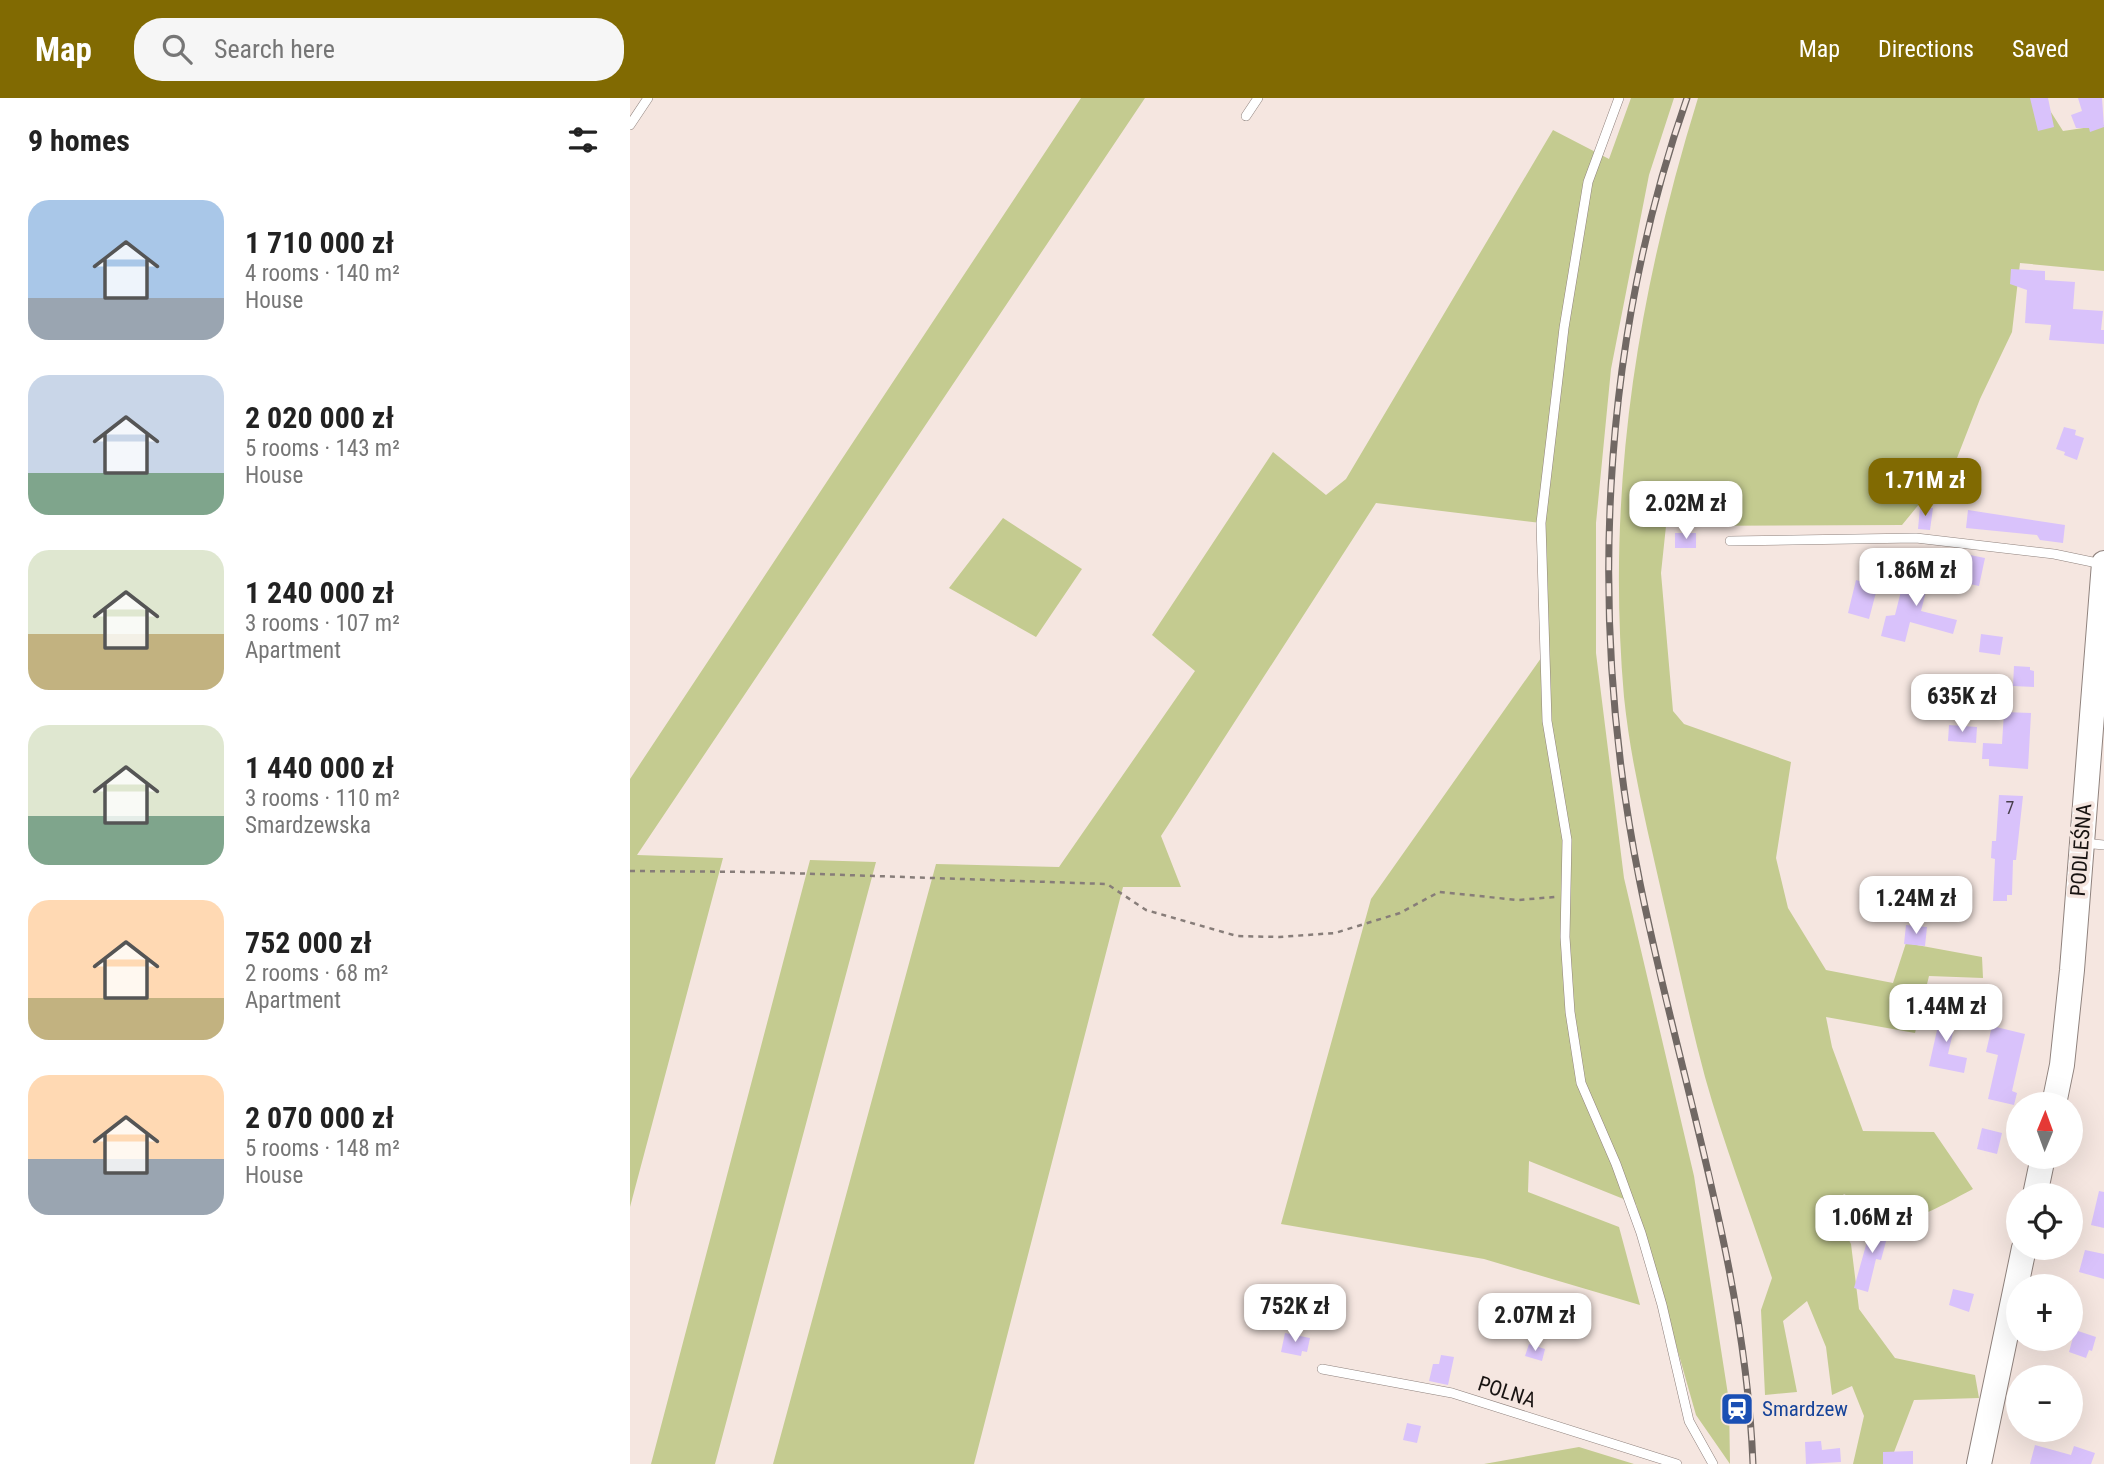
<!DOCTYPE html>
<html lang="en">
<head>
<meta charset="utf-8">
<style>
	:root { --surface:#fff; --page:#f6f6f6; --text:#222; --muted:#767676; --accent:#816a02 }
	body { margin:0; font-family:"Roboto Condensed",sans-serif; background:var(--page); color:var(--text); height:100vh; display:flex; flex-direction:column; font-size:26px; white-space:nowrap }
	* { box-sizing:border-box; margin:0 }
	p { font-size:23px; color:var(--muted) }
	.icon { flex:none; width:38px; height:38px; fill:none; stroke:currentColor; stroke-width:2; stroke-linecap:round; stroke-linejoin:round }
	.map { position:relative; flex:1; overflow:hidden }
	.details { display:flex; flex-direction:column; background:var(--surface); width:630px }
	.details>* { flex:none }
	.needle { width:46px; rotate:1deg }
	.controls { position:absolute; left:1376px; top:994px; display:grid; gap:14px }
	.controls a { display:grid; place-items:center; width:77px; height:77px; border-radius:50%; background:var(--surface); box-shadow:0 7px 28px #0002; font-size:35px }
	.price { position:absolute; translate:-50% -60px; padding:0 16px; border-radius:14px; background:#fff; color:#222; font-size:23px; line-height:46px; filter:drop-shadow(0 2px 4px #0008) }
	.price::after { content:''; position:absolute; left:50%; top:42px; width:21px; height:16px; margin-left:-10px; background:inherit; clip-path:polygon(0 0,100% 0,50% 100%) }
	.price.on { background:var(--accent); color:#fff }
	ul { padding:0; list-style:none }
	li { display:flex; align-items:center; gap:21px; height:175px; padding:0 28px }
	li span { display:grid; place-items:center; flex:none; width:196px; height:140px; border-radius:21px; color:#555 }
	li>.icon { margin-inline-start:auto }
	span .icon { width:84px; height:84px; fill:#fffc; stroke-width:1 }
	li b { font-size:30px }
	h2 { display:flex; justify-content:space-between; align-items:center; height:84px; padding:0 28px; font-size:30px }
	header { display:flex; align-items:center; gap:42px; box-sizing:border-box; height:98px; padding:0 35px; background:var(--accent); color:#fff }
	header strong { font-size:33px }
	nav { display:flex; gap:38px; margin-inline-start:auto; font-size:24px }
	.search { width:490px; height:63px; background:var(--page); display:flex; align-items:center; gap:18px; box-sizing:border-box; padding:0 24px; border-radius:28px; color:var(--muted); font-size:26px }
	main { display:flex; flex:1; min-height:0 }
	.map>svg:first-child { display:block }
</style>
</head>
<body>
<header>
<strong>Map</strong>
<div class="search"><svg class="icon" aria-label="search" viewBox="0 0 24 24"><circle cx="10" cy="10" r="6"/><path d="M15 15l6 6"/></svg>Search here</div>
<nav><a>Map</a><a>Directions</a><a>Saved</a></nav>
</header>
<main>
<section class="details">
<h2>9 homes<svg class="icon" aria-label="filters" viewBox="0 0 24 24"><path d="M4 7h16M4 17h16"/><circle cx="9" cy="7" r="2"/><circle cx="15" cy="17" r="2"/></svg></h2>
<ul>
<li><span style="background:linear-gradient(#a9c7e8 70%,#9aa5b1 0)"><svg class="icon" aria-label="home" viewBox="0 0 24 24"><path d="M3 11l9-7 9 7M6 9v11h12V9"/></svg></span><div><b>1 710 000 zł</b><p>4 rooms · 140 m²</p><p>House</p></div></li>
<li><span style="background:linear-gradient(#c9d6e8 70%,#7fa58c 0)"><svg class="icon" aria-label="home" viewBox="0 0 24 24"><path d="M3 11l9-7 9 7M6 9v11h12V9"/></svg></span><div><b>2 020 000 zł</b><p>5 rooms · 143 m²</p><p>House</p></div></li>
<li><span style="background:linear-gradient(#dfe7d0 60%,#c2b280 0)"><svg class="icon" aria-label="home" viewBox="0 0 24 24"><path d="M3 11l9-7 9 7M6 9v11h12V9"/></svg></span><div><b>1 240 000 zł</b><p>3 rooms · 107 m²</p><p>Apartment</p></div></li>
<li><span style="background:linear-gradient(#dfe7d0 65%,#7fa58c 0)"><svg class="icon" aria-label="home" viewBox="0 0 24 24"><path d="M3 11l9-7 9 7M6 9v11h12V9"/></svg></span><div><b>1 440 000 zł</b><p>3 rooms · 110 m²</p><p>Smardzewska</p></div></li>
<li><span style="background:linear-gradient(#ffd9b3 70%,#c2b280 0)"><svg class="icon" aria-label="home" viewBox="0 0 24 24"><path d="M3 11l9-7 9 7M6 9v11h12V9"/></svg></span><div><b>752 000 zł</b><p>2 rooms · 68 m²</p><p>Apartment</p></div></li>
<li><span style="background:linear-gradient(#ffd9b3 60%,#9aa5b1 0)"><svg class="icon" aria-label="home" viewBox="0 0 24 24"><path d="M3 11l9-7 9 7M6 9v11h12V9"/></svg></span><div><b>2 070 000 zł</b><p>5 rooms · 148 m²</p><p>House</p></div></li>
</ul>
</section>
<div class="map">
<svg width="1474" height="1366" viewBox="0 0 1474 1366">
	<rect width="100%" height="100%" fill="#f5e6e0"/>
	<path fill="#c4cb90" d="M451 0H515L7 757 93 760 0 1109V681Z
		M1001 0H1044L1019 77 981 271 966 425V555L994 780 1064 1078 1099 1303 1100 1366 1066 1317 1006 1106 899 1063 898 1094 989 1129 1010 1207 854 1161 651 1126 741 801 916 553 911 425 746 405 531 738 551 789H493L344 1366H143L306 766 429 769 565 573 522 537 643 354 696 397 716 381 923 32 979 61Z
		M1068 0H1412L1433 33 1474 27V173L1390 165 1382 234 1350 301 1327 360 1272 427 1036 428 1031 475 1043 613 1054 626 1161 664 1146 760 1158 810 1196 872 1263 885 1276 845 1352 859 1353 880 1299 878 1285 935 1196 919 1202 949 1233 1033 1304 1034 1343 1091C1282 1123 1276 1133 1214 1096L1202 1110 1221 1146 1229 1211 1265 1260 1345 1277 1349 1300 1284 1302 1261 1362 1262 1366H1223L1234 1318 1222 1288 1202 1297 1196 1249 1177 1203 1153 1223 1167 1294 1135 1297 1131 1212 1142 1180C1120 1114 1094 1047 1075 979 1059 920 1047 860 1033 801 1018 734 1001 667 994 599 976 392 1007 197 1068 0Z
		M373 420 452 471 406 539 319 490Z
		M180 762 246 764 85 1366H21Z
		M949 1349 1004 1366H854Z"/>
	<path fill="#d9c2fb" d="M1400 0H1418L1424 29 1408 33Z
		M1448 0H1472L1474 29 1460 34 1459 30H1446L1441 17 1452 13Z
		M1381 171 1415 173V182L1445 184 1443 211 1473 213 1471 232H1474V246L1419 242 1421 227 1395 225 1397 192 1380 186Z
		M1434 329 1446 332 1445 337 1454 340 1447 362 1434 357 1435 354 1426 351Z
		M1290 409 1303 410 1300 432 1288 431Z
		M1338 412 1435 427 1433 445 1410 442 1407 437 1336 430Z
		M1045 435H1066V450H1045Z
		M1330 455 1355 460 1349 488 1325 483Z
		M1290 458 1304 462 1291 513 1327 522 1323 536 1280 524 1275 544 1251 538 1256 518 1265 517 1271 493 1280 496Z
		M1235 475 1250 479 1239 521 1218 515 1226 482 1233 484Z
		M1351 536 1373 539 1370 557 1349 554Z
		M1384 568 1400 569V572L1404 573V589L1383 588Z
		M1374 614 1401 615 1398 671 1359 668V661H1352L1353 645 1372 646Z
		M1319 627 1347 629 1346 645 1318 643Z
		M1369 697 1393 698 1386 762H1383L1382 797H1377V803H1363L1365 761 1361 760 1362 743H1366Z
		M1276 827 1297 829 1295 848 1274 846Z
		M1340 904 1357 908 1356 910 1362 912 1359 924 1337 918Z
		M1312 910 1328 913 1318 956 1337 960 1334 975 1299 968Z
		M1362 928 1395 936 1382 993 1387 995 1384 1007 1358 1001 1368 957 1356 954Z
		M1352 1030 1372 1035 1367 1056 1347 1051Z
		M1469 1093 1474 1094V1130L1461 1127Z
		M1243 1122 1256 1125 1254 1135 1258 1136 1251 1162 1246 1161 1238 1194 1224 1190Z
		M1455 1152 1474 1156V1181L1449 1174Z
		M1323 1191 1344 1196 1339 1214 1319 1207Z
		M1445 1232 1466 1239 1462 1253 1459 1252 1456 1260 1439 1254Z
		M655 1235 680 1240 677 1254 672 1253 671 1258 651 1254Z
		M899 1246 915 1251 912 1263 895 1258Z
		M811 1257 824 1259 818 1287 799 1283 803 1266H809Z
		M777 1325 791 1328 787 1345 773 1342Z
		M1191 1343 1192 1352 1210 1350 1211 1364 1176 1366 1175 1344Z
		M1405 1347 1441 1357 1444 1348 1465 1355 1461 1366H1400Z
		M1283 1353V1366H1253V1354Z"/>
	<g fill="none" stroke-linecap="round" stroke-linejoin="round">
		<defs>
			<path id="lane" d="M989 0 958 84 934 230 911 425 917 623 937 742 935 839 940 914 951 985 986 1066 1011 1135 1032 1207 1059 1323 1083 1366
				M616 18 628 0
				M0 27 18 0
				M1100 443 1286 440 1424 456 1472 466
				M1453 745 1474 747
				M692 1271 822 1295 1047 1366"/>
			<path id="secondary" d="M1424 1006 1432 967 1442 872 1474 465
				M1405 1097 1413 1059
				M1349 1366 1394 1150"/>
		</defs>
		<use href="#lane" stroke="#8f827d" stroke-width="10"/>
		<use href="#secondary" stroke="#8f827d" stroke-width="26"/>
		<path stroke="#877d79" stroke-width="2.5" stroke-dasharray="5 5" stroke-linecap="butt" d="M0 773 129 774 477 786 516 812 607 838 649 839 705 835 770 815 809 794 888 802 925 799"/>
		<use href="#lane" stroke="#fff" stroke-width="9"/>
		<use href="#secondary" stroke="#fff" stroke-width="24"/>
		<defs>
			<path id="rail" d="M1057 0C969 250 958 526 1010 785 1049 979 1115 1167 1123 1366"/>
		</defs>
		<use href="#rail" stroke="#716864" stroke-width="7"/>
		<use href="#rail" stroke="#f5e6e0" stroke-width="4.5" stroke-dasharray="13" stroke-linecap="butt"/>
	</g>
	<defs>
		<symbol id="station-square" viewBox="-11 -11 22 22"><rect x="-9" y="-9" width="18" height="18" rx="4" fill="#1a4fb4" stroke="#f5e6e0"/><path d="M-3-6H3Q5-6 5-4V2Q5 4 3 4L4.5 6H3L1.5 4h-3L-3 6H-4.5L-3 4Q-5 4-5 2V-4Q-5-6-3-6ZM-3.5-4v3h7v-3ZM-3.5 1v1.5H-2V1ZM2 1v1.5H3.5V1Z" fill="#fff"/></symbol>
	</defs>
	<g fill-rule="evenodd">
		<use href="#station-square" x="1088" y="1292" width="38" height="38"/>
	</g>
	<g text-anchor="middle" stroke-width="7" stroke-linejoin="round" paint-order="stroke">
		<g font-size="18" fill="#483f4c">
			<text x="1380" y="716">7</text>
		</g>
		<g font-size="21" fill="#181311" stroke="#f5e6e0">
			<text transform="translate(1451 752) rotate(-86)" y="7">PODLEŚNA</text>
			<text transform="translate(877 1294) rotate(18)" y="7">POLNA</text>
		</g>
		<g font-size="21" fill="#164399" stroke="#f5e6e0" text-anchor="start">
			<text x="1132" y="1318">Smardzew</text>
		</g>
	</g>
</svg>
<div class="controls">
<a><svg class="needle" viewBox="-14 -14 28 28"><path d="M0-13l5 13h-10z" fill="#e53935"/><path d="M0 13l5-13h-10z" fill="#767676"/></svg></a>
<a><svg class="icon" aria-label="locate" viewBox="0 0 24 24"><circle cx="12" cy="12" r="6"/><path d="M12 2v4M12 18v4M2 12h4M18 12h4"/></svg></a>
<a>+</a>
<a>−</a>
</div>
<b class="price on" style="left:1295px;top:420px">1.71M zł</b>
<b class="price" style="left:1056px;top:443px">2.02M zł</b>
<b class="price" style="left:1286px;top:510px">1.86M zł</b>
<b class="price" style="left:1332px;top:636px">635K zł</b>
<b class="price" style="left:1286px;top:838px">1.24M zł</b>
<b class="price" style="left:1316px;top:946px">1.44M zł</b>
<b class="price" style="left:1242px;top:1157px">1.06M zł</b>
<b class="price" style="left:665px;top:1246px">752K zł</b>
<b class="price" style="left:905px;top:1255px">2.07M zł</b>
</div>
</main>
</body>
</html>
